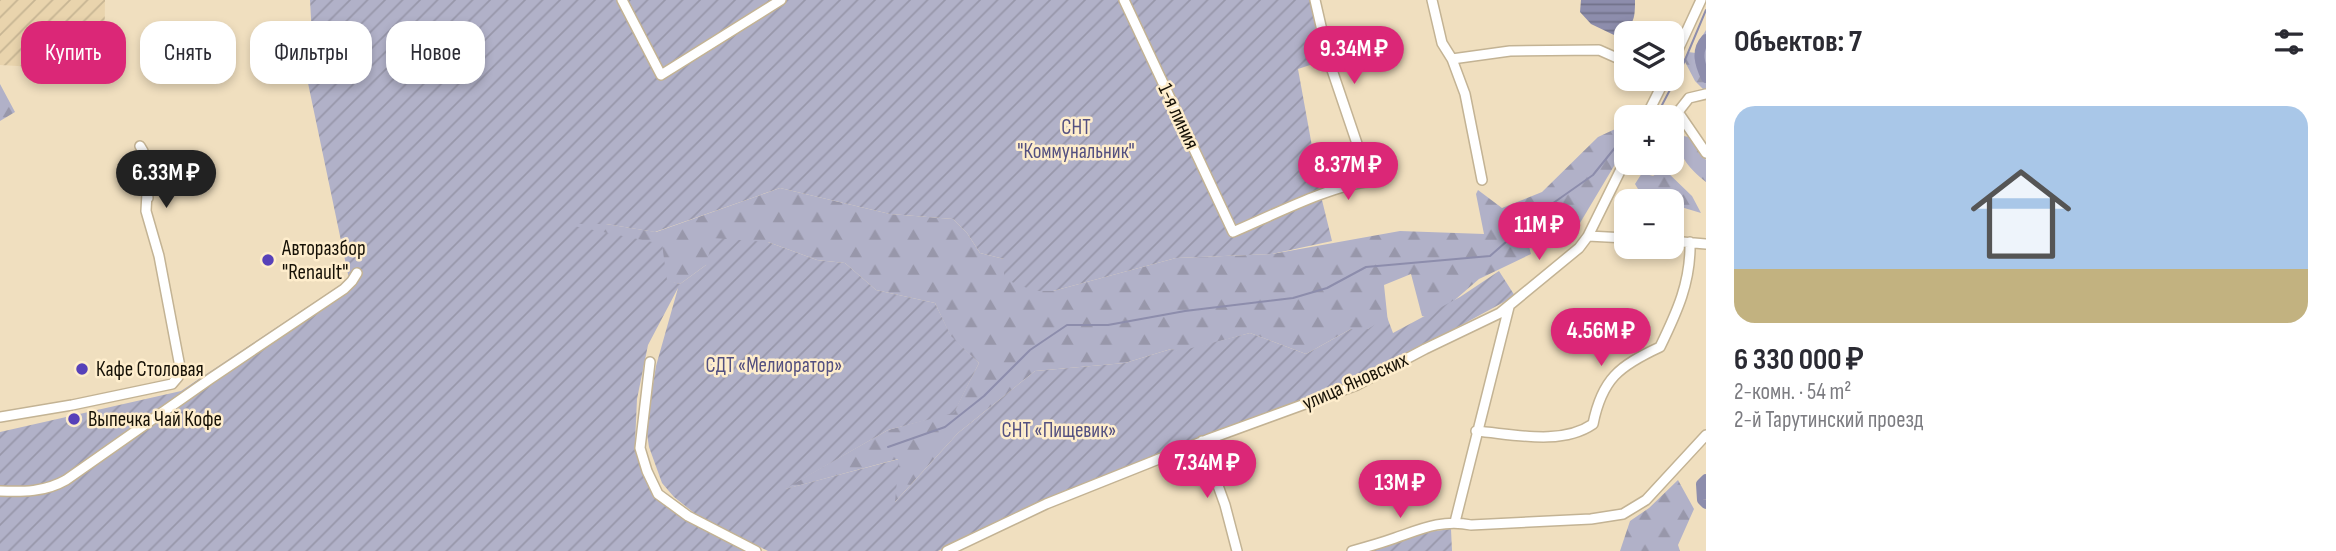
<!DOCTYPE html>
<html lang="ru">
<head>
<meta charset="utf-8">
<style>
	:root { --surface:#fff; --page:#f7f7f7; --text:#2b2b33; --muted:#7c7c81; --accent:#db2777 }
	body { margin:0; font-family:"Sofia Sans Condensed",sans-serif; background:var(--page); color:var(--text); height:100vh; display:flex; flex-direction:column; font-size:26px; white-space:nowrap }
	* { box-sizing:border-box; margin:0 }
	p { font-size:23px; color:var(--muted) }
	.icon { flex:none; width:38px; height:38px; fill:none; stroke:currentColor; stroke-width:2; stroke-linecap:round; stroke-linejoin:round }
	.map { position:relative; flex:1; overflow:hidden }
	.side { display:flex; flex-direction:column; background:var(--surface); width:630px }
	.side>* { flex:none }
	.top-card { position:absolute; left:21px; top:21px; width:665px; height:63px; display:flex; gap:14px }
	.buttons { position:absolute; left:1614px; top:21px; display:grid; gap:14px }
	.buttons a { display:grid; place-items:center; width:70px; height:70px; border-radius:14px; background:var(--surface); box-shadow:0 4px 10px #0003; font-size:35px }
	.price { position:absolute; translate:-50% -60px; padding:0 16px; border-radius:24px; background:var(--accent); color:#fff; font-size:23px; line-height:46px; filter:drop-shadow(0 2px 4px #0008) }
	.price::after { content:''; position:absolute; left:50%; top:42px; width:21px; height:16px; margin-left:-10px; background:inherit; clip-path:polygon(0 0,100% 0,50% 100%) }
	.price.current { background:#222; color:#fff }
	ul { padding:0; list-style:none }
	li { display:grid; align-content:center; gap:14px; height:371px; padding:0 28px }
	li span { display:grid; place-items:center; height:217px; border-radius:21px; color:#555 }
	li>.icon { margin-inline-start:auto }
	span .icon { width:126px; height:126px; fill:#fffc; stroke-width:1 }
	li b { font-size:30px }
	h2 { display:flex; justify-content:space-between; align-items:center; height:84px; padding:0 28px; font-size:30px }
	.pill { padding:0 24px; border-radius:21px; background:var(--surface); box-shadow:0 4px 10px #0003; font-size:24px; line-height:63px }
	.pill.current { background:var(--accent); color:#fff }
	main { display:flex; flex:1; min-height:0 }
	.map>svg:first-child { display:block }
</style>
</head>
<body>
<main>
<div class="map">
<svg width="1706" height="551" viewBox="0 0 1706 551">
	<defs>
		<pattern id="industrial-furrows" width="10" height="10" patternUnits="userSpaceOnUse" patternTransform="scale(1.75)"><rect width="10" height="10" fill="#e9d4ad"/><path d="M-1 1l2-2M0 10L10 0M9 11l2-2" fill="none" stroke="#c7b593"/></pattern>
		<pattern id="forest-firs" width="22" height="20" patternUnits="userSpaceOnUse" patternTransform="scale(1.75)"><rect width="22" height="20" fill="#b1b1c8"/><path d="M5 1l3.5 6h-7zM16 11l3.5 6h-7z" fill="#9897aa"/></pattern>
		<pattern id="garden-furrows" width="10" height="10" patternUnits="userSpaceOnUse" patternTransform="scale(1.75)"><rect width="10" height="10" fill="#b1b1c8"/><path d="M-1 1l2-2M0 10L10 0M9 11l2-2" fill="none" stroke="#9897aa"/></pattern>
		<pattern id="water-rules" width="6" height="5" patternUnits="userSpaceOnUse" patternTransform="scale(1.75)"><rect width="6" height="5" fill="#8d8dac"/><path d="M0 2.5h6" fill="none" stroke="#72728a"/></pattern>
	</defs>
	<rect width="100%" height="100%" fill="#f0dfbf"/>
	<path fill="url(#industrial-furrows)" d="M0 0H105L104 71 0 65Z"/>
	<path fill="url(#forest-firs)" d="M1706 30V90H1704L1695 81 1684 60 1688 52 1696 53 1698 43Z
		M0 84 15 112 0 121Z
		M1626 124 1623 151 1568 243 1542 231 1527 239 1531 254 1479 279 1434 318 1422 316 1411 274 1384 285 1388 323 1368 329H1351L1306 354 1250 333 1180 352 1171 349 1125 363 1035 371 958 433 894 503 898 459 782 490 888 430 954 412 979 363 951 337 935 303 876 290 845 263 817 260 768 242 706 265 680 284 667 281 559 224H606L656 232 780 188 890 214 953 219 967 233 980 253 1004 259 1053 291 1176 258 1272 254 1400 231 1484 234 1476 194 1478 190 1502 208 1542 192 1598 137Z
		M1678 135 1689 137 1706 160V182C1689 168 1679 158 1678 135Z
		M1664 169 1692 196 1701 213 1681 207 1671 211V201H1634L1641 194 1635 184 1642 173 1653 176Z
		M1678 480 1694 509 1678 545 1680 551H1620L1630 521 1649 508Z"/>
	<path fill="url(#garden-furrows)" d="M310 0H1310L1325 60 1298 69 1321 196 1332 241 1272 254 1176 258 1053 291H1035L1004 279V259L980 253 967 233 953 219 890 214 780 188 655 232 606 224H564L662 244 667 280 680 284 706 265 713 238 768 242 817 260 845 263 876 290 935 303 951 336 979 363 954 413 888 430 785 489 899 459 895 502 958 433 1035 371 1125 363 1171 349 1180 351 1250 333 1306 354 1351 329H1368L1387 317 1393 333 1460 297 1499 271 1515 296 1351 385 1060 494 938 551H768L698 516 674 497 662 483 649 447 646 427 656 366 678 288 648 345 637 399 635 443 648 482 667 506 749 551H0V432L181 391 349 279 299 40 312 37Z
		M1451 529 1452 551H1362L1419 533Z"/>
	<path fill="url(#water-rules)" d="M1581 0H1635C1635 21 1634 26 1614 35L1591 24 1580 12Z"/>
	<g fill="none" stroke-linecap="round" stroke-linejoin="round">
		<path stroke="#8d8dac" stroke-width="2" d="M1662 105 1682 67 1706 10
			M1637 117 1643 108
			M888 447 945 427 984 396 1030 350 1067 325H1108L1185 311 1293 298 1327 288 1366 267 1490 256 1539 213 1593 175 1626 134"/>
		<path stroke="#8d8dac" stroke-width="10" d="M1706 39C1695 51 1700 65 1706 78
			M1706 479 1701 484 1702 500 1706 504"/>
		<defs>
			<path id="minor" d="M622 0 661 75 781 0
				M1124 0 1233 232C1267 218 1335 183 1370 182L1329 61 1315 0
				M1432 0 1442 43 1452 59 1465 94 1482 180
				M1452 59 1510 51 1599 50 1626 62
				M1671 65 1701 0
				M1706 94 1689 98 1678 112 1706 153
				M1646 117 1665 79
				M140 146 143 151 148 198
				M1588 236 1626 238
				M1671 241 1706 244
				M650 362 640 448 647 471 658 494 688 516 756 551
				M0 417 72 405 172 384 178 377 180 367 159 256 146 211 147 193
				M1476 431C1513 434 1561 446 1593 424 1602 379 1619 366 1660 347 1677 312 1691 282 1690 242
				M1202 441 1225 505 1237 551
				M0 491C23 492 45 492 66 480L210 379 344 289 352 281 357 273
				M1455 522 1509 307
				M947 551 1046 504 1209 439 1357 385 1425 349 1500 313 1579 248 1588 236 1626 159
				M1352 551C1367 547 1381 543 1395 538 1421 529 1443 519 1471 525L1591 519 1623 514 1646 500 1706 435"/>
		</defs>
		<use href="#minor" stroke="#c3b394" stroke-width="12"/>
		<use href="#minor" stroke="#fff" stroke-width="9"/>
	</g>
	<g fill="#5741b9" stroke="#feedcc" stroke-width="2.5">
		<circle cx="268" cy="260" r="7"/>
		<circle cx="82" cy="369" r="7"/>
		<circle cx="74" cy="419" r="7"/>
	</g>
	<g text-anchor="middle" stroke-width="5" stroke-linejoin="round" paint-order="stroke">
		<g font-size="21" fill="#161106" stroke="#feedcc">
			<text transform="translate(1179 116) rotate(65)" y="7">1-я линия</text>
			<text transform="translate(1355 381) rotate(-24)" y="7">улица Яновских</text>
		</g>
		<g font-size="21" fill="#535080" stroke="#feedcc">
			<text x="1076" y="134">СНТ<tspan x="1076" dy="24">"Коммунальник"</tspan></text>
			<text x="774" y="372">СДТ «Мелиоратор»</text>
			<text x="1059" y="437">СНТ «Пищевик»</text>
		</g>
		<g font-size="21" fill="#161106" stroke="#feedcc" text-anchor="start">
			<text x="282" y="255">Авторазбор<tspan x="282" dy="24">"Renault"</tspan></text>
			<text x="96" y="376">Кафе Столовая</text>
			<text x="88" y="426">Выпечка Чай Кофе</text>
		</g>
	</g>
</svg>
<div class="buttons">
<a><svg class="icon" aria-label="layers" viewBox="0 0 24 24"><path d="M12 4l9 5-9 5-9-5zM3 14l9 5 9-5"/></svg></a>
<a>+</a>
<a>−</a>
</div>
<b class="price" style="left:1354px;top:86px">9.34M ₽</b>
<b class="price" style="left:1348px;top:202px">8.37M ₽</b>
<b class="price current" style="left:166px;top:210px">6.33M ₽</b>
<b class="price" style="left:1539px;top:262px">11M ₽</b>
<b class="price" style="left:1601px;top:368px">4.56M ₽</b>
<b class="price" style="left:1207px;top:500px">7.34M ₽</b>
<b class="price" style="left:1400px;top:520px">13M ₽</b>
<div class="top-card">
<a class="pill current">Купить</a>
<a class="pill">Снять</a>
<a class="pill">Фильтры</a>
<a class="pill">Новое</a>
</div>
</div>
<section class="side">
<h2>Объектов: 7<svg class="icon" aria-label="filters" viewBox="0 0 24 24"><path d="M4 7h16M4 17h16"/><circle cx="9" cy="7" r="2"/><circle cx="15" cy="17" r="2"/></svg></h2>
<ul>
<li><span style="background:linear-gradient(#a9c7e8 75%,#c2b280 0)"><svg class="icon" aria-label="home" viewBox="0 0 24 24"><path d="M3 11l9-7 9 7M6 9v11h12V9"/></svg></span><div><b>6 330 000 ₽</b><p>2-комн. · 54 m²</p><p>2-й Тарутинский проезд</p></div></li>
</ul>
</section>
</main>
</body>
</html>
